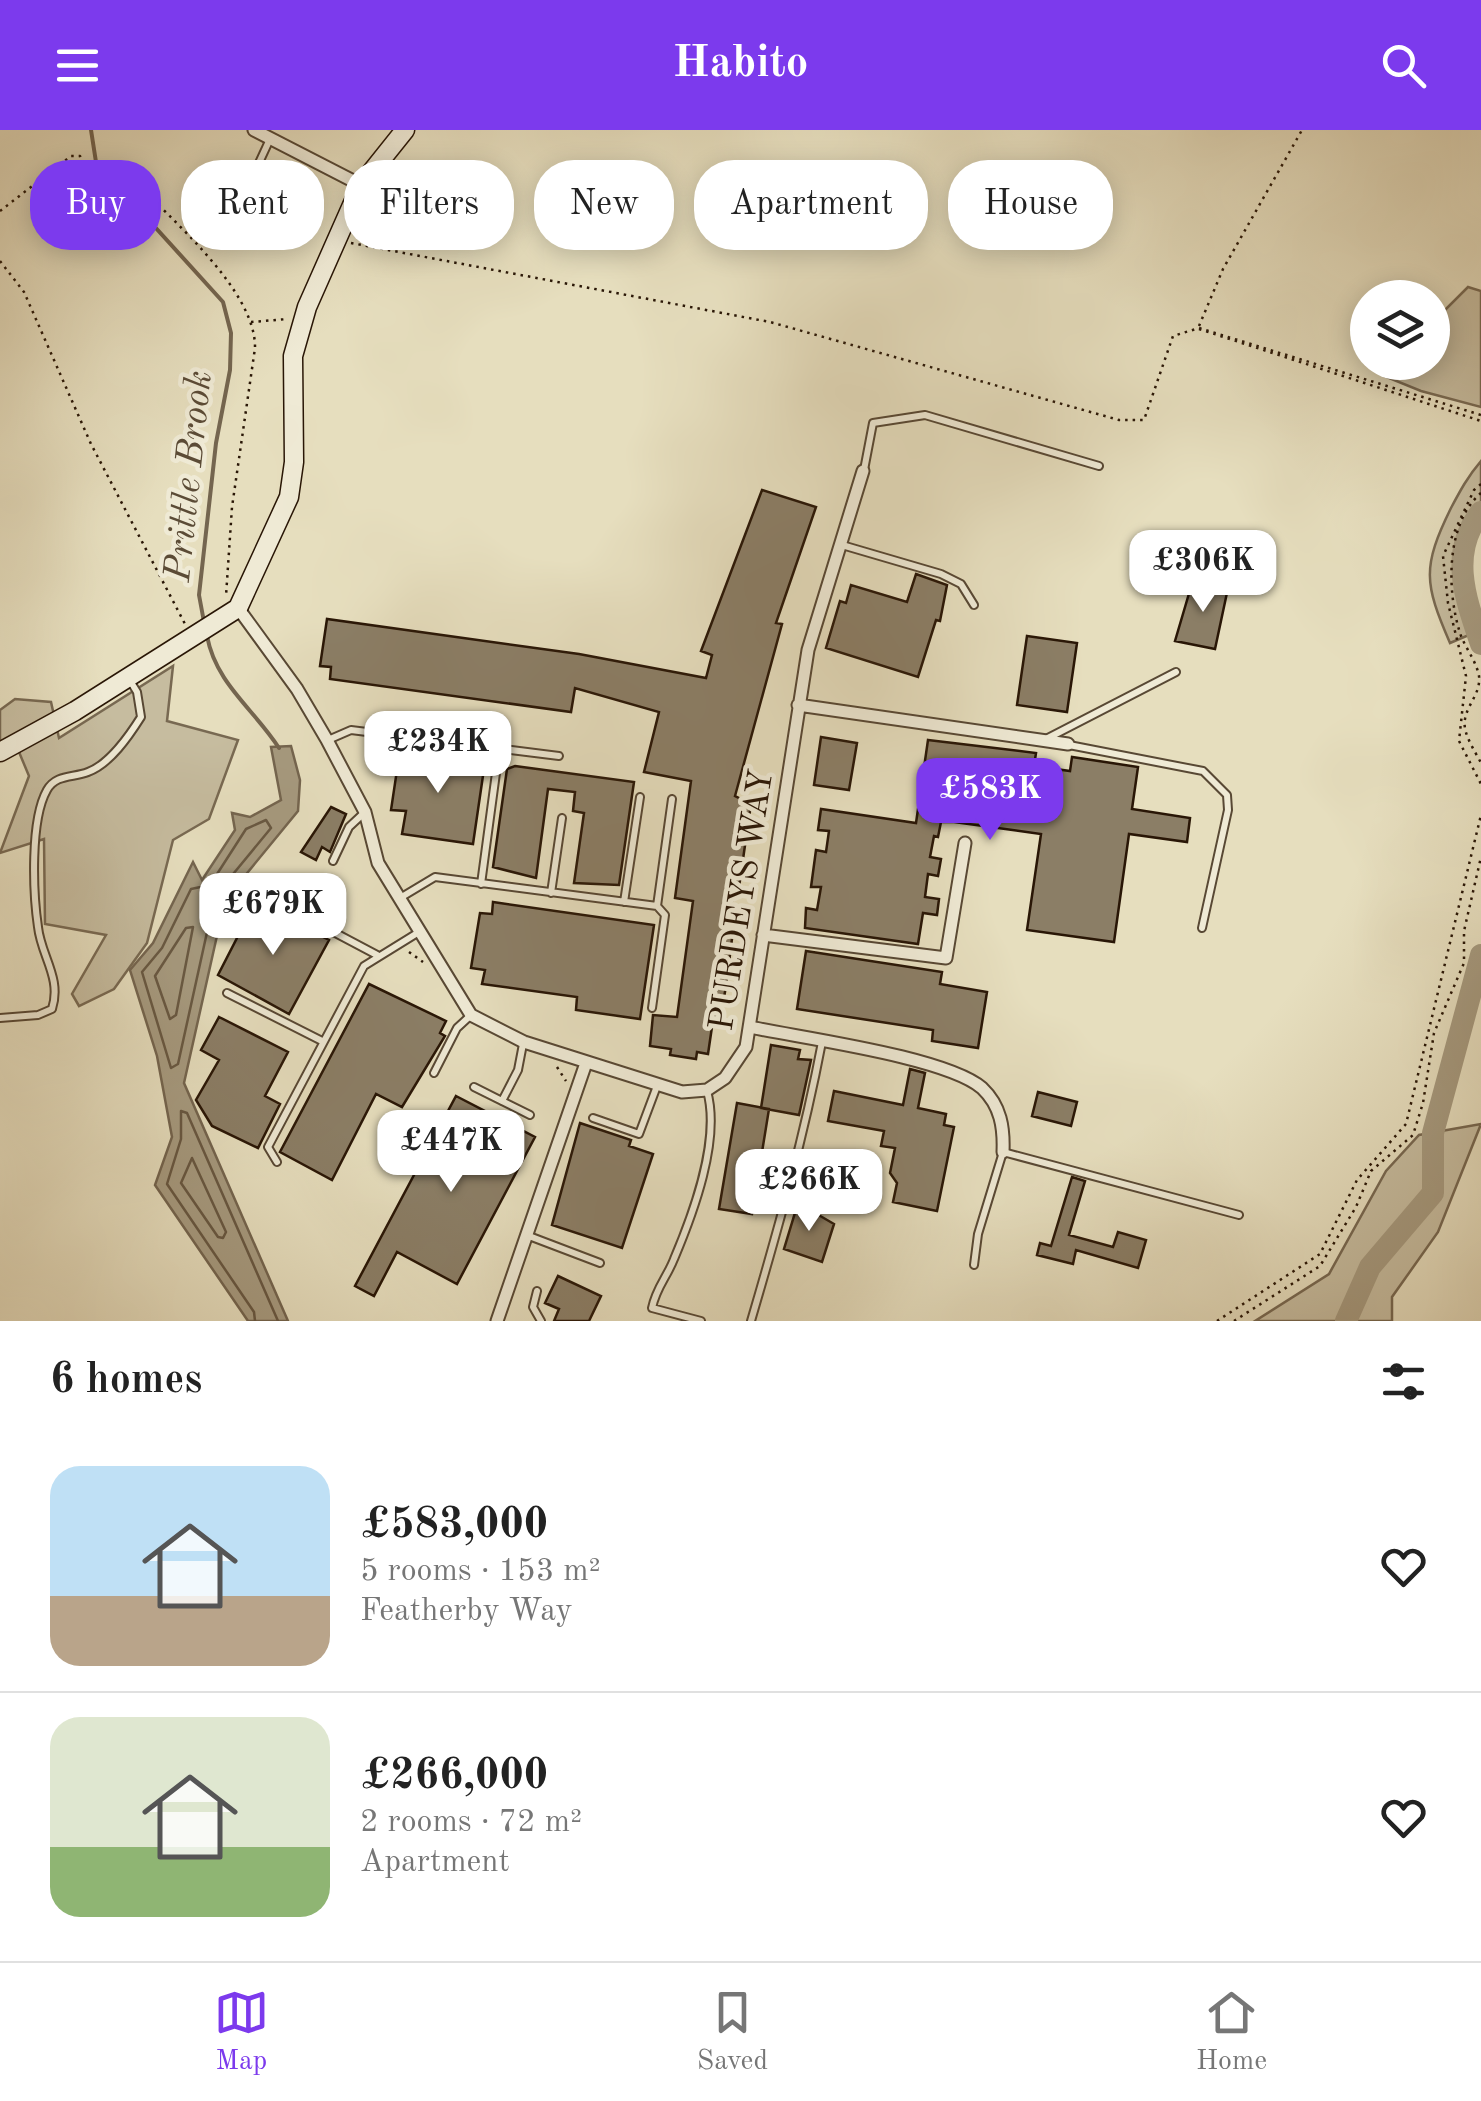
<!DOCTYPE html>
<html lang="en">
<head>
<meta charset="utf-8">
<style>
	:root { --surface:#fff; --page:#f6f6f6; --text:#222; --muted:#767676; --line:#e0e0e0; --accent:#7c3aed }
	body { margin:0; font-family:"Old Standard TT",serif; background:var(--page); color:var(--text); height:100vh; display:flex; flex-direction:column; font-size:38px; white-space:nowrap }
	* { box-sizing:border-box; margin:0 }
	p { font-size:32px; color:var(--muted) }
	.icon { flex:none; width:55px; height:55px; fill:none; stroke:currentColor; stroke-width:2; stroke-linecap:round; stroke-linejoin:round }
	.map { position:relative; height:1191px; overflow:hidden }
	.details { display:flex; flex-direction:column; background:var(--surface); flex:1 }
	.details>* { flex:none }
	.top-card { position:absolute; left:30px; top:30px; width:1422px; height:90px; display:flex; gap:20px }
	.fabs { position:absolute; left:1350px; top:150px; display:grid; gap:20px }
	.fabs a { display:grid; place-items:center; width:100px; height:100px; border-radius:50%; background:var(--surface); box-shadow:0 5px 25px #0003; font-size:50px }
	.price { position:absolute; translate:-50% -85px; padding:0 22px; border-radius:20px; background:#fff; color:#222; font-size:32px; line-height:65px; filter:drop-shadow(0 2px 5px #0008) }
	.price::after { content:''; position:absolute; left:50%; top:60px; width:30px; height:22px; margin-left:-15px; background:inherit; clip-path:polygon(0 0,100% 0,50% 100%) }
	.price.active { background:var(--accent); color:#fff }
	ul { padding:0; list-style:none }
	li { display:flex; align-items:center; gap:30px; height:250px; padding:0 50px }
	li+li { border-top:2px solid var(--line) }
	li span { display:grid; place-items:center; flex:none; width:280px; height:200px; border-radius:30px; color:#555 }
	li>.icon { margin-inline-start:auto }
	span .icon { width:120px; height:120px; fill:#fffc; stroke-width:1 }
	li b { font-size:42px }
	h2 { display:flex; justify-content:space-between; align-items:center; height:120px; padding:0 50px; font-size:42px }
	.chip { padding:0 35px; border-radius:40px; background:var(--surface); box-shadow:0 5px 25px #0003; font-size:35px; line-height:90px }
	.chip.active { background:var(--accent); color:#fff }
	header { display:flex; justify-content:space-between; align-items:center; height:130px; padding:0 50px; background:var(--accent); color:#fff; font-size:45px; font-weight:800 }
	.dock { display:flex; justify-content:space-around; align-items:center; height:140px; border-top:2px solid var(--line); background:var(--surface); font-size:28px; color:var(--muted) }
	.dock a { display:grid; justify-items:center; gap:5px }
	.dock .active { color:var(--accent) }
	.map>svg:first-child { display:block }
</style>
</head>
<body>
<header><svg class="icon" aria-label="menu" viewBox="0 0 24 24"><path d="M4 6h16M4 12h16M4 18h16"/></svg>Habito<svg class="icon" aria-label="search" viewBox="0 0 24 24"><circle cx="10" cy="10" r="6"/><path d="M15 15l6 6"/></svg></header>
<div class="map">
<svg width="1481" height="1191" viewBox="0 0 1481 1191">
	<rect width="100%" height="100%" fill="#e6debe"/>
	<filter id="stains"><feTurbulence type="fractalNoise" baseFrequency=".002" numOctaves="4"/><feColorMatrix values="0 0 0 0 .2 0 0 0 0 .09 0 0 0 0 .02 0 0 0 .5 -.17"/></filter>
	<radialGradient id="worn" r=".72"><stop offset=".6" stop-color="#630" stop-opacity="0"/><stop offset="1" stop-color="#630" stop-opacity=".3"/></radialGradient>
	<path fill="#c6bc9f" stroke="#786952" stroke-width="2.5" d="M1468 157 1481 161V277L1421 261 1384 246 1386 233 1432 232 1433 186 1440 185Z
		M1481 331V374L1457 440 1469 505 1450 513C1424 453 1422 437 1451 378 1460 361 1468 346 1481 331Z
		M173 536 167 591 238 610 209 689 173 710 147 813 114 859 79 876 72 864 106 805 45 794 44 709 0 723 29 646 19 622 0 626V580L15 569 51 572 59 608Z
		M1481 994 1438 1102 1392 1167V1191H1255L1329 1144 1386 1041 1419 1005Z"/>
	<path fill="#a69a7f" stroke="#74654f" stroke-width="2.5" d="M291 616 300 650 298 681 225 770 184 953 288 1191H248L155 1055 172 1007 157 926 130 840 153 813 193 732 202 750 235 700 232 683 250 687 281 670 271 617Z"/>
	<g fill="none" stroke-linecap="round" stroke-linejoin="round">
		<path stroke="#685842" stroke-width="2.5" d="M266 690 271 698 215 766 178 934 171 938 142 842 162 818 191 759 210 755 246 699Z
			M193 797 176 885 170 889 155 846 186 798Z
			M192 1028 226 1102 223 1108 218 1107 181 1053Z
			M255 1191 254 1182 167 1054 181 1009V981L187 983 278 1191"/>
		<path stroke="#74654f" stroke-width="4" d="M91 0 96 32 223 172 231 203 230 240 216 313 199 465 204 492
			M207 506C216 554 254 579 279 618"/>
		<path stroke="#a69a7f" stroke-width="22" d="M1481 382C1448 423 1466 470 1481 514
			M1346 1191 1370 1137 1433 1063V1003L1481 825"/>
	</g>
	<path fill="#8b7e66" stroke="#291606" stroke-width="2.5" d="M762 360 816 377 776 493 782 494 735 666 751 674 739 757H734L732 771H728L726 792 734 793 726 856 720 891 713 890 708 924 697 922 696 929 670 925 671 919 650 916 653 885 677 887 693 771 675 768 691 651 644 642 659 582 575 558 571 582 330 549 331 537 320 536 327 489 579 524 706 548 712 525 701 521Z
		M916 444 947 455 940 491 936 490 918 547 826 518 840 471 846 473 851 455 907 472Z
		M1193 450 1228 458 1215 519 1175 511Z
		M1027 506 1077 513 1067 582 1017 575Z
		M821 607 857 613 849 660 814 655Z
		M928 610 1036 623 1034 636 1070 641 1072 627 1138 637 1132 679 1190 688 1187 712 1129 704 1114 812 1027 800 1041 704 954 692H941L938 707 934 706 930 727 941 729 938 746 928 744 925 767 939 769 937 785 923 783 918 814 805 798 806 778 817 780 821 757H811L816 720 826 722 829 701 818 700 821 679 916 693Z
		M400 620 485 632 473 714 402 704 406 681 391 680Z
		M515 636 634 652 619 755 574 753 584 683 573 681 575 662 548 659 536 748 493 737 507 639Z
		M331 677 346 684 330 722 322 717 316 730 301 722Z
		M493 772 654 795 640 889 576 880 577 867 482 854 485 840 471 838 480 783 492 784Z
		M255 773 329 810 289 884 218 845Z
		M806 821 942 842 940 854 987 862 978 918 932 911 933 900 797 879Z
		M369 854 446 891 440 903 445 906 402 977 376 964 332 1050 280 1022Z
		M219 887 288 922 265 966 280 974 258 1018 212 996 196 970 219 930 201 920Z
		M771 915 800 920 798 929 811 930 799 985 761 978Z
		M910 939 925 943 918 978 946 984 944 995 954 997 937 1081 893 1072 897 1053 890 1043 895 1018 881 1016 884 1001 828 991 834 961 903 975Z
		M1038 962 1077 972 1071 996 1032 986Z
		M456 966 535 1007 457 1154 397 1122 374 1166 355 1156Z
		M737 973 769 979 752 1084 719 1079Z
		M580 993 631 1010 629 1016 653 1024 622 1118 552 1095Z
		M1072 1047 1085 1051 1069 1105 1113 1117 1118 1102 1146 1110 1138 1138 1076 1120 1073 1134 1037 1125 1040 1113 1051 1116Z
		M798 1073 834 1094 822 1132 784 1119Z
		M558 1146 601 1166 589 1191H554L559 1179 545 1173Z"/>
	<g fill="none" stroke-linecap="round" stroke-linejoin="round">
		<defs>
			<path id="lane" d="M233 89 270 9
				M864 340 873 293 925 285 1099 336
				M842 415 941 444 961 454 974 475
				M1046 609 1176 542
				M328 610 351 600 559 626
				M1069 615 1203 641 1227 665 1228 680 1202 798
				M333 731 349 697 364 683
				M481 754 496 643
				M551 763 562 688
				M400 768 435 747 657 776 665 785 652 878
				M275 771 377 825
				M624 772 640 667
				M657 776 672 669
				M227 863 322 911
				M0 888 38 885 52 879C62 848 41 826 38 797 33 763 30 690 47 660 56 644 73 648 88 642 110 634 129 606 141 587L137 562 129 549
				M434 943 457 898 470 886
				M474 957 530 985
				M502 971 518 940 523 914
				M593 988 639 1004 657 956
				M277 1032 268 1017 364 836 419 802
				M529 1106 600 1133
				M974 1135 978 1104 1003 1022 1239 1085
				M537 1161 533 1177 541 1191
				M701 1191 652 1178C656 1158 667 1147 674 1129 693 1084 721 1010 707 961
				M751 1191C778 1099 804 1007 822 912"/>
			<path id="street" d="M254 0 361 55
				M238 478 297 559 327 610 365 682 378 733 471 885 524 912 682 962 707 960 725 948 746 917 808 520 863 341
				M798 575 1068 614
				M763 805 946 828 965 713
				M750 897C801 908 946 927 982 958 1001 976 1004 998 1003 1022
				M497 1191 586 933"/>
			<path id="secondary" d="M0 622 75 581 238 478 289 367 294 332 293 226 307 177 361 55 405 0"/>
		</defs>
		<use href="#lane" stroke="#584834" stroke-width="10"/>
		<use href="#street" stroke="#584834" stroke-width="15"/>
		<use href="#secondary" stroke="#291606" stroke-width="21"/>
		<path stroke="#291606" stroke-width="2.5" stroke-dasharray="2.5 5" stroke-linecap="butt" d="M0 81 71 26H80L87 47 107 66 132 48C170 89 256 160 255 218L232 377 226 466
			M351 113 770 192 1119 290H1144L1173 206 1199 198 1481 285
			M0 131 24 162 91 314 185 494
			M251 192 288 189
			M1199 196 1223 139 1302 0
			M1199 199 1481 291
			M1481 354 1474 360 1443 426 1448 473 1466 546 1459 611 1481 654
			M1481 363C1445 394 1447 462 1460 503 1465 518 1476 530 1479 546 1481 563 1467 575 1465 589 1462 603 1475 621 1481 633
			M409 822 423 832
			M557 937 566 951
			M1217 1191 1320 1124 1357 1050 1406 994 1481 685
			M1234 1191 1320 1136 1356 1077 1371 1041 1413 1005 1423 973 1434 903 1464 833V801L1481 727"/>
		<use href="#lane" stroke="#efead5" stroke-width="6"/>
		<use href="#street" stroke="#efead5" stroke-width="11"/>
		<use href="#secondary" stroke="#efead5" stroke-width="18"/>
	</g>
	<g text-anchor="middle" stroke-width="9" stroke-linejoin="round" paint-order="stroke">
		<g font-size="35" fill="#291606" stroke="#efead5">
			<text transform="translate(740 770) rotate(-81)" y="12">PURDEYS WAY</text>
		</g>
		<g font-size="38" font-style="italic" fill="#5b4b36" stroke="#efead5">
			<text transform="translate(187 346) rotate(-84)" y="13">Prittle Brook</text>
		</g>
	</g>
	<rect width="100%" height="100%" filter="url(#stains)"/>
	<rect width="100%" height="100%" fill="url(#worn)"/>
</svg>
<div class="fabs">
<a><svg class="icon" aria-label="layers" viewBox="0 0 24 24"><path d="M12 4l9 5-9 5-9-5zM3 14l9 5 9-5"/></svg></a>
</div>
<b class="price" style="left:1203px;top:485px">£306K</b>
<b class="price" style="left:438px;top:666px">£234K</b>
<b class="price active" style="left:990px;top:713px">£583K</b>
<b class="price" style="left:273px;top:828px">£679K</b>
<b class="price" style="left:451px;top:1065px">£447K</b>
<b class="price" style="left:809px;top:1104px">£266K</b>
<div class="top-card">
<a class="chip active">Buy</a>
<a class="chip">Rent</a>
<a class="chip">Filters</a>
<a class="chip">New</a>
<a class="chip">Apartment</a>
<a class="chip">House</a>
</div>
</div>
<section class="details">
<h2>6 homes<svg class="icon" aria-label="filters" viewBox="0 0 24 24"><path d="M4 7h16M4 17h16"/><circle cx="9" cy="7" r="2"/><circle cx="15" cy="17" r="2"/></svg></h2>
<ul>
<li><span style="background:linear-gradient(#bfe0f5 65%,#b9a48a 0)"><svg class="icon" aria-label="home" viewBox="0 0 24 24"><path d="M3 11l9-7 9 7M6 9v11h12V9"/></svg></span><div><b>£583,000</b><p>5 rooms · 153 m²</p><p>Featherby Way</p></div><svg class="icon" aria-label="heart" viewBox="0 0 24 24"><path d="M12 20l-8-8c-3-5 5-10 8-4 3-6 11-1 8 4z"/></svg></li>
<li><span style="background:linear-gradient(#dfe7d0 65%,#8fb573 0)"><svg class="icon" aria-label="home" viewBox="0 0 24 24"><path d="M3 11l9-7 9 7M6 9v11h12V9"/></svg></span><div><b>£266,000</b><p>2 rooms · 72 m²</p><p>Apartment</p></div><svg class="icon" aria-label="heart" viewBox="0 0 24 24"><path d="M12 20l-8-8c-3-5 5-10 8-4 3-6 11-1 8 4z"/></svg></li>
</ul>
</section>
<nav class="dock">
<a class="active"><svg class="icon" aria-label="map" viewBox="0 0 24 24"><path d="M3 6l6-2 6 2 6-2v14l-6 2-6-2-6 2zM9 4v14M15 6v14"/></svg>Map</a>
<a><svg class="icon" aria-label="saved" viewBox="0 0 24 24"><path d="M7 4h10v16l-5-4-5 4z"/></svg>Saved</a>
<a><svg class="icon" aria-label="home" viewBox="0 0 24 24"><path d="M3 11l9-7 9 7M6 9v11h12V9"/></svg>Home</a>
</nav>
</body>
</html>
